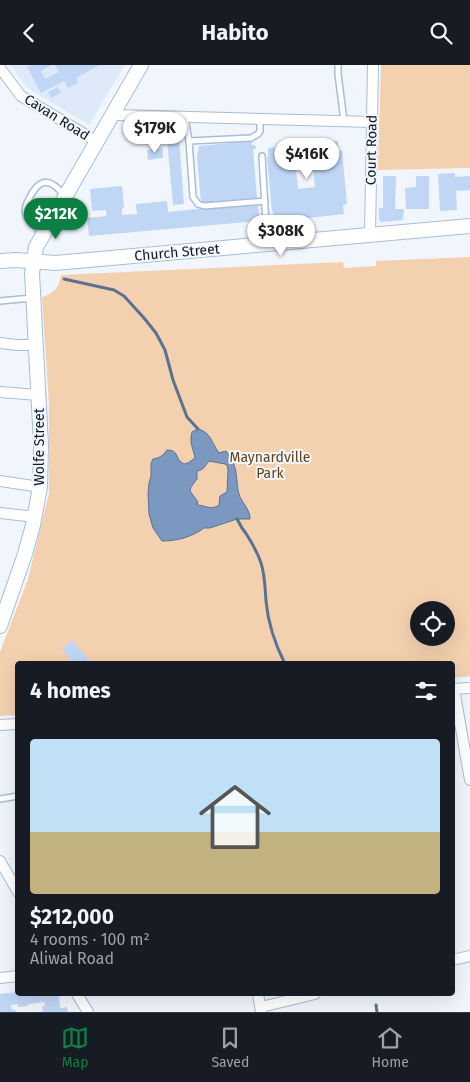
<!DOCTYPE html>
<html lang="en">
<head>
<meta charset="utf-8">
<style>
	:root { --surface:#171b24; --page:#242831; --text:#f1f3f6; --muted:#9ea1a6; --line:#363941; --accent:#0b8043 }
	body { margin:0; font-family:"Fira Sans",sans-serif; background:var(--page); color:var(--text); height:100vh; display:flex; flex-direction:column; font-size:19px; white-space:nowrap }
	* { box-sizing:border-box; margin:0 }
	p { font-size:16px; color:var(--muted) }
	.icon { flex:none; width:28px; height:28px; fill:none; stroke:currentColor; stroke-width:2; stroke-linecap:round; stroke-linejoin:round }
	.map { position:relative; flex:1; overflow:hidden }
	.details { position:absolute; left:15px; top:596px; width:440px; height:335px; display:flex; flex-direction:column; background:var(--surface); border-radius:5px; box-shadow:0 5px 20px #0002 }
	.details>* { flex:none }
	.controls { position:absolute; left:410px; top:536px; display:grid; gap:10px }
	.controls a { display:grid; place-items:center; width:45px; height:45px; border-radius:50%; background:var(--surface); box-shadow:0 5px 20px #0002; font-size:25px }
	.price { position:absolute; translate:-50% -42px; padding:0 11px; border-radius:18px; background:#fff; color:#222; font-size:16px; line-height:32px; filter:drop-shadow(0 1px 2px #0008) }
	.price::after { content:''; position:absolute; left:50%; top:30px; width:15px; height:11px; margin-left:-8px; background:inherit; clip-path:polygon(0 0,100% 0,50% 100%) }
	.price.selected { background:var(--accent); color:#fff }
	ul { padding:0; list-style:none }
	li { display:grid; align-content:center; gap:10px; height:265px; padding:0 15px }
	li+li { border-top:1px solid var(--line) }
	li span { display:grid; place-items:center; height:155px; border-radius:5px; color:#555 }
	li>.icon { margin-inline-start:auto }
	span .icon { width:90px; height:90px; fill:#fffc; stroke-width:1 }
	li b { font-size:21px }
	h2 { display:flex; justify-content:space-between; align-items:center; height:60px; padding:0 15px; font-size:21px }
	header { display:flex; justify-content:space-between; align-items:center; height:65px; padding:0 15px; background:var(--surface); font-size:22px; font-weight:700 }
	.menu { display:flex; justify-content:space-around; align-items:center; height:70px; border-top:1px solid var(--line); background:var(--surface); font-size:14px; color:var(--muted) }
	.menu a { display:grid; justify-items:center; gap:2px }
	.menu .selected { color:var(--accent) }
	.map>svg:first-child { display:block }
</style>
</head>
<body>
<header><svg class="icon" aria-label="back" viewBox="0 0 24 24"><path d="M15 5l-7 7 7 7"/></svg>Habito<svg class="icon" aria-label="search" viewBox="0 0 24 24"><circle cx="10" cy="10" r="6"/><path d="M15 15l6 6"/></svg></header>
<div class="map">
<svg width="470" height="947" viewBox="0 0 470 947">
	<rect width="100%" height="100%" fill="#f1f6fc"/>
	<path fill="#deeaf9" d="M10 0H125L89 60 26 22Z"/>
	<path fill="#f3d1af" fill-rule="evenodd" d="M381 0H470V103L378 105Z
		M470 192V611L453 613 452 599H18L17 650 0 651V587L28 514 49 428V339L42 232C54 228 59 223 61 210L343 197 344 203 376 201V196ZM419 545H446V572H419Z"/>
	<path fill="#7a98c0" stroke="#5a7291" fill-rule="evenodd" d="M198 364C211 367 212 379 219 388L226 386C229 391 233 395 234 400 238 410 236 422 240 432 244 440 250 445 250 454H237L210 463H204C192 472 177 476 162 476L153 463 149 449 148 429 149 418 151 411V398L153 394C159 393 163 391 167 385 180 385 174 394 184 399L188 398 195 393C193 382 189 378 192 367ZM209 396 225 399 227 400 228 405 227 427 220 431 219 440C211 446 205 440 197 440L198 437 190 426 191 422 197 414V406C204 405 205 401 209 396Z"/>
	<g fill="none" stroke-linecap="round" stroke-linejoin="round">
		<path stroke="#5a7291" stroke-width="3" d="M64 214 114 225 124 231 144 253 156 268 165 285 173 315 187 352 198 364
			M237 454C240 460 243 465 247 470 252 478 258 489 261 498 265 510 265 523 266 536 268 558 275 579 285 599
			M376 940 377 947"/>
	</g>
	<path fill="#bfd6f5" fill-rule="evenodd" d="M31 0H52L41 6 45 14 59 7 55 0H69V1L71 0H100L76 13 78 18 68 23 64 16 41 28 27 2Z
		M58 22 61 28 51 33 48 27Z
		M179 73 184 139 173 140 167 74Z
		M252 76V80H255L256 84H253L257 133 201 138 197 92 199 81Z
		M328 76V77L338 76V86L342 85 347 139 343 140 344 149 283 156V154L274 155 273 146H272L267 92H268V83L276 82V80ZM313 102 315 122 298 124 296 104Z
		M163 83V93L148 95 147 85Z
		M455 108V112L470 111V125L456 126 457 145 440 146 438 109Z
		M383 111H396L395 144H404L403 155 382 157 379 155V143H383Z
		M416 111H429V144H406L405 123 416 122Z
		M122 121 124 143H122V150L137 149 136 139 167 136 168 147 254 138V140L258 139 260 156 89 171 87 153 106 151V145L92 146 90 124Z
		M72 575 92 599H74L62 584Z
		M18 927V929H54V931H59L60 943 67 942 68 947H43L42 941H45L44 937 28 939V941L18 942V939L11 940 12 945H15L16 947H0V929Z"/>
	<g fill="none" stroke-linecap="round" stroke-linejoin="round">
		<defs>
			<path id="lane" d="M338 0V9L344 56
				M185 52 189 76 193 132 198 139 204 141 265 136
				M189 76 251 73 258 69 260 66V54
				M262 91 267 178
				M42 167C36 162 28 157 26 149 24 144 26 139 29 134 39 113 49 112 64 130
				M0 236 32 233
				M0 734 18 731"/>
			<path id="street" d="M0 3 21 31 96 76
				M112 48 116 50 372 57
				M370 169 373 0
				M0 278 17 280H35
				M0 327 38 330
				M0 416 40 422
				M0 448 35 452
				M452 624 470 623
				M454 624 470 715
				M0 660 18 659
				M0 796 18 827
				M452 895 470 891
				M0 913 18 911
				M77 929 88 947
				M258 929 261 947
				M261 942 315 929"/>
			<path id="secondary" d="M0 196 16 195 55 198 470 161
				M0 561 25 489 33 460 40 422 41 380 32 208 36 182 141 0"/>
		</defs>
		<use href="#lane" stroke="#a7bddb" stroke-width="8"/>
		<use href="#street" stroke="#a7bddb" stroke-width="12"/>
		<use href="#secondary" stroke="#a7bddb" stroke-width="16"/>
		<use href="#lane" stroke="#fff" stroke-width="5"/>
		<use href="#street" stroke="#fff" stroke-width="10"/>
		<use href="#secondary" stroke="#fff" stroke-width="14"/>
	</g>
	<g text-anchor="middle" stroke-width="4" stroke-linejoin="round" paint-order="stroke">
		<g font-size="14" fill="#111924" stroke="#f1f6fc">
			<text transform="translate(57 52) rotate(32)" y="5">Cavan Road</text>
			<text transform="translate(371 85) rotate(-89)" y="5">Court Road</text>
			<text transform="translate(177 187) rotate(-5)" y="5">Church Street</text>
			<text transform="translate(39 382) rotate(-90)" y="5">Wolfe Street</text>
		</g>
		<g font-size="14" fill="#654112" stroke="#f1f6fc">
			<text x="270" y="397">Maynardville<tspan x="270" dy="16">Park</tspan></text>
		</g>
	</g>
</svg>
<div class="controls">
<a><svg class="icon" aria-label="locate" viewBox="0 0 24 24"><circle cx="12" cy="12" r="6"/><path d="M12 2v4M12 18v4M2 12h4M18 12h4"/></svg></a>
</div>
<b class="price" style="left:155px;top:89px">$179K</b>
<b class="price" style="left:307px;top:115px">$416K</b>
<b class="price selected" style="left:56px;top:175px">$212K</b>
<b class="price" style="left:281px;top:192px">$308K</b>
<section class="details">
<h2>4 homes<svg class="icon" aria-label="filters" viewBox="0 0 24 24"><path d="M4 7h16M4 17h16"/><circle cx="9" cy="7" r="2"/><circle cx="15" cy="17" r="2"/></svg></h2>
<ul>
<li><span style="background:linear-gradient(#bfe0f5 60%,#c2b280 0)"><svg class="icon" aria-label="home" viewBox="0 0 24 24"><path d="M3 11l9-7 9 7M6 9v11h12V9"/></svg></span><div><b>$212,000</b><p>4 rooms · 100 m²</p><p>Aliwal Road</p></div></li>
</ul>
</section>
</div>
<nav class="menu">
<a class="selected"><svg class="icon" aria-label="map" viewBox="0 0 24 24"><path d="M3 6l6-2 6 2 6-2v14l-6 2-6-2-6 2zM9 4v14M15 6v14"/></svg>Map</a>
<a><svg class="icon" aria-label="saved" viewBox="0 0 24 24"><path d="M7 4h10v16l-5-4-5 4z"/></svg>Saved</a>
<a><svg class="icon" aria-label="home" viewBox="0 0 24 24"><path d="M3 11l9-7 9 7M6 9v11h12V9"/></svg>Home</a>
</nav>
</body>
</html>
